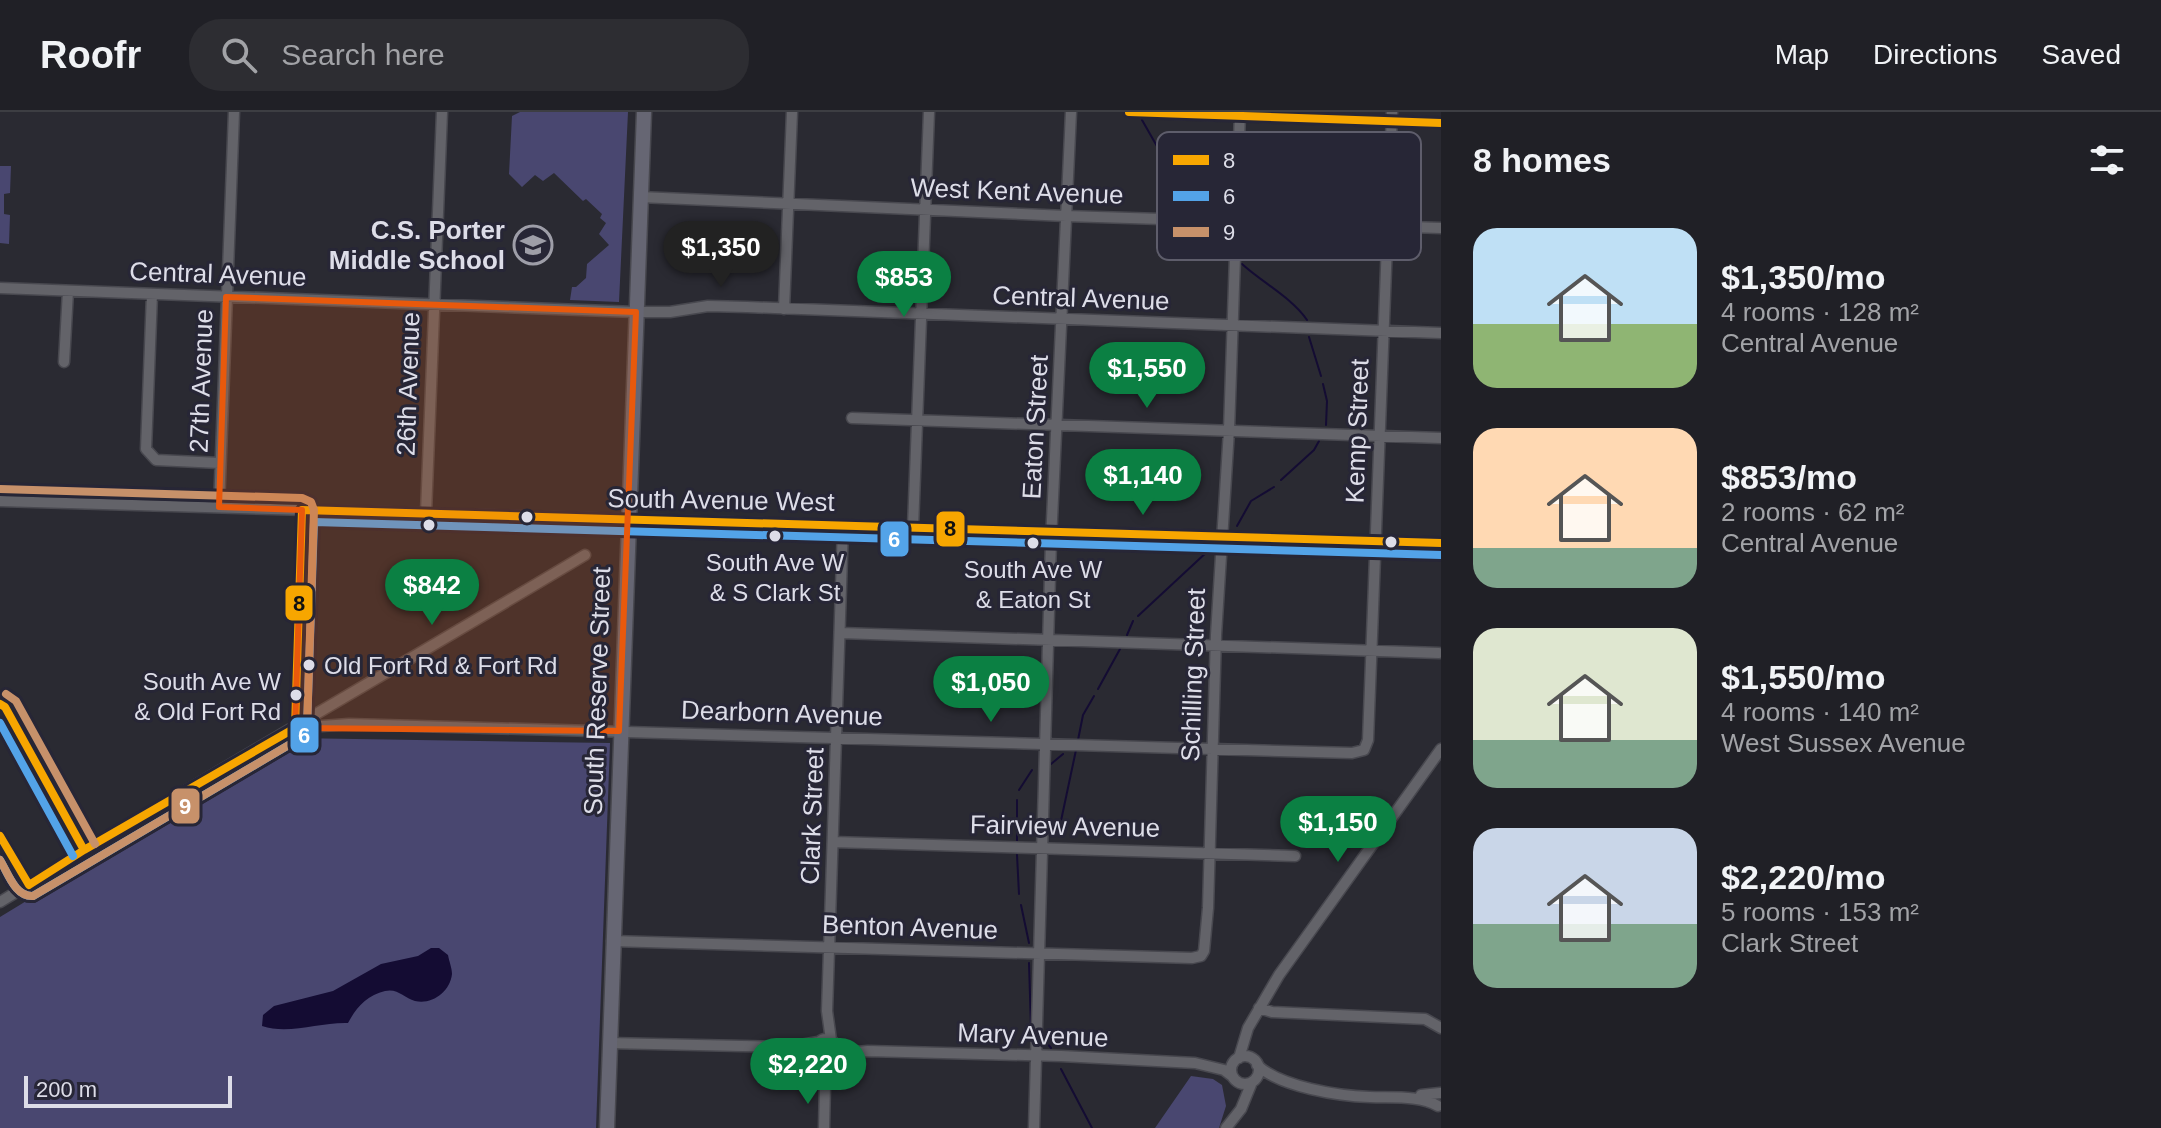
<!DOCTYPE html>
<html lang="en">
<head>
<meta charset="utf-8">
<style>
	:root { --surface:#202026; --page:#2d2d32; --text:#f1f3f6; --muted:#a2a3a7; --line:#3d3e43; --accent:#0b8043 }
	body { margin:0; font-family:Arial,sans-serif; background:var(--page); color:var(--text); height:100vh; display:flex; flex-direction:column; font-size:30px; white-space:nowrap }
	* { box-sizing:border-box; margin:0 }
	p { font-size:26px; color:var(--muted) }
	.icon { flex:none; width:44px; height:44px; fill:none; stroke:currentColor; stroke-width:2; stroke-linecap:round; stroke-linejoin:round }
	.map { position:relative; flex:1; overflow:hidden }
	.side { display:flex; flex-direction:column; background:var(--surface); width:720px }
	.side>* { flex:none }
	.scale { position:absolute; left:24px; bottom:20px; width:208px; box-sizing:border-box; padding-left:8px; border:4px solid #dddde8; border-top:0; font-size:22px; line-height:28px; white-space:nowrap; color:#dddde8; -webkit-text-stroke:6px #272636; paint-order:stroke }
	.price { position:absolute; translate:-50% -68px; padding:0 18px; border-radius:28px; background:var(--accent); color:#fff; font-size:26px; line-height:52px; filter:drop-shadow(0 2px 4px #0008) }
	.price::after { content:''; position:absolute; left:50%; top:48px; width:24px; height:18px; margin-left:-12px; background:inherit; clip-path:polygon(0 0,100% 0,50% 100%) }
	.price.active { background:#222; color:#fff }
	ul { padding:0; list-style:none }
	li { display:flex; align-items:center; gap:24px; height:200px; padding:0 32px }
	li span { display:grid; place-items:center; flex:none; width:224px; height:160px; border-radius:24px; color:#555 }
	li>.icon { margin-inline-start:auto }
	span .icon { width:96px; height:96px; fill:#fffc; stroke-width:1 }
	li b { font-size:34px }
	h2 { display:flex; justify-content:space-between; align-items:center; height:96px; padding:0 32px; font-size:34px }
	header { display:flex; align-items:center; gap:48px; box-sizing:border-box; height:112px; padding:0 40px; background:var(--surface); border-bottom:2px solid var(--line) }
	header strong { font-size:38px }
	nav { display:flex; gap:44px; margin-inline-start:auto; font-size:28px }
	.search { width:560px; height:72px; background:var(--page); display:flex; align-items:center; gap:20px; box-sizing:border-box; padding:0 28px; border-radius:32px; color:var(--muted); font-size:30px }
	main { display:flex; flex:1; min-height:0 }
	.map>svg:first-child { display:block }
</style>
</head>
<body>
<header>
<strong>Roofr</strong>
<div class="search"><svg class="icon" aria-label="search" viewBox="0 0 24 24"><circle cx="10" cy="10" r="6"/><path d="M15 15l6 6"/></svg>Search here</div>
<nav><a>Map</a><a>Directions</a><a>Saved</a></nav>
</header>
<main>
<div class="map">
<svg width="1441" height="1016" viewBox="0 0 1441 1016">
	<rect width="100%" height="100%" fill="#2a2a32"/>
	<path fill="#494770" d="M520 0H628L619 190 570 188 572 175H576L586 166 587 152 609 133 599 122 606 111 600 106 602 102 586 87 583 89 554 61 543 69 535 63 522 75 509 62 512 4Z
		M0 54H11L10 81 4 82V102L10 103 9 132 0 131Z
		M294 626 610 631 596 1016H0V805Z
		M1191 964 1213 967 1222 973 1226 994 1219 1016H1155Z"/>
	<path fill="#140c33" d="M431 836H439L448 843C449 849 452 856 452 862 450 880 432 893 415 889 404 886 398 876 385 879 367 883 356 896 348 911 320 910 289 923 262 914L263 903 274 894 333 879 381 852 418 844Z"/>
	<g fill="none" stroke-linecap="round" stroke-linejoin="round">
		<path stroke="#140c33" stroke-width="2" d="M1142 8 1166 50
			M1170 58 1193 98
			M1203 115 1227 140
			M1242 152C1263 171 1292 186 1307 208
			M1309 225 1321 264
			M1323 272 1327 289 1326 313
			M1281 368 1314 338 1319 329
			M1237 414 1251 389 1274 375
			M1138 504 1209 438
			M1127 523 1133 509
			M1098 577 1120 537
			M1078 628 1083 603 1094 584
			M1051 652 1063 642
			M1019 678 1032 658
			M1017 688V729
			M1058 723 1076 638
			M1017 743 1019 782
			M1021 793 1029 831
			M1029 851 1031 915
			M1042 925 1051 936
			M1061 957 1092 1016"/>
		<defs>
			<path id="minor" d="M1129 0 1441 11
				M640 85 1066 104 1441 116
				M0 176 636 200H670L708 194 747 195 1441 221
				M152 182 146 337 156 348 220 351
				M784 197 792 0
				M64 250 68 179
				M852 306 1441 326
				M0 389 1441 431
				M219 395 234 0
				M426 401 442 0
				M913 415 929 0
				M841 521 1439 541
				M0 592 5 595 84 738
				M295 616 349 612 1352 641 1364 638 1368 628 1392 0
				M295 616 302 398
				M0 724 29 773
				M833 730 1295 744
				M0 790C194 672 391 559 585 443
				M612 829 1192 846 1201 844 1204 839 1208 796 1216 523 1229 318 1240 0
				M1259 896 1272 900 1425 907 1441 916
				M816 937a10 10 0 1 1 20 0a10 10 0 1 1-20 0Z
				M831 928 827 899 843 414
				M609 931 790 935 818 930
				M834 942 868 939 1061 944 1195 951 1224 958 1232 964
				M1231 958a14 14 0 1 1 28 0a14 14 0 1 1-28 0Z
				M1239 946 1248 916 1279 863 1441 637
				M1257 953C1280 975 1339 984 1370 985 1391 986 1420 983 1438 994
				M1421 983 1440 981
				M824 1016 825 972 829 946
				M1034 1016 1051 429 1071 0
				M1226 1016 1241 997 1252 970"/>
			<path id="highway" d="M607 1016 644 0"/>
		</defs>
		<use href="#minor" stroke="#48484f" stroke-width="13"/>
		<use href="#highway" stroke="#48484f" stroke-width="17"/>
		<use href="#minor" stroke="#636369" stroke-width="10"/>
		<use href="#highway" stroke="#666673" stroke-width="14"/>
		<defs>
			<path id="bus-1" d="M1129 0 1441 11
				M0 592 5 595 84 738
				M0 724 29 773 84 738 295 616 302 398 1441 431"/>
			<path id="bus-2" d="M0 611 73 744
				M0 748C8 761 15 785 33 784L304 624 307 616 314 410 1441 443"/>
			<path id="bus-3" d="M6 582 16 589 95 732
				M0 748C8 761 15 785 33 784L304 624 307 616 314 398 311 390 302 386 0 377"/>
		</defs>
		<use href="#bus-1" stroke="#272636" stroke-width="14"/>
		<use href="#bus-2" stroke="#272636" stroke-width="14"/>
		<use href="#bus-3" stroke="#272636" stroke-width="14"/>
		<use href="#bus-1" stroke="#f7a600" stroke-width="8"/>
		<use href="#bus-2" stroke="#53a3e8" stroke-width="8"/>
		<use href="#bus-3" stroke="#c7916a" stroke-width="8"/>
	</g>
	<path fill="#e8590c" fill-opacity="0.2" stroke="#e8590c" stroke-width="6" stroke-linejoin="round" d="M226 185 636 200 619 619 295 616 302 398 219 395Z"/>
	<defs>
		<symbol id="school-ring" viewBox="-11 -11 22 22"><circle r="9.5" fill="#272636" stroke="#9e9ea8" stroke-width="1.5"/><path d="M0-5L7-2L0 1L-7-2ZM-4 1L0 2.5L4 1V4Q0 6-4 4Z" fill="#9e9ea8"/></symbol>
	</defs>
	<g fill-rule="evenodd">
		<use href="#school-ring" x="511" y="111" width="44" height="44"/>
	</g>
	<g fill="#dddde8" stroke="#272636" stroke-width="3">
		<circle cx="527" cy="405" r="7"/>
		<circle cx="429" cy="413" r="7"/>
		<circle cx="775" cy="424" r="7"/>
		<circle cx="1391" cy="430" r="7"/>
		<circle cx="1033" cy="431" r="7"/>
		<circle cx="309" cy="553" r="7"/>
		<circle cx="296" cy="583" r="7"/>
	</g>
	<g text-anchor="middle" stroke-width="6" stroke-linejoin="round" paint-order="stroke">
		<g font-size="24" fill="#dddde8" stroke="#272636">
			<text x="775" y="459">South Ave W<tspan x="775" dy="30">&amp; S Clark St</tspan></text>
			<text x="1033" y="466">South Ave W<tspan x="1033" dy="30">&amp; Eaton St</tspan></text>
			<text x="324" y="562" text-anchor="start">Old Fort Rd &amp; Fort Rd</text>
			<text x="281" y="578" text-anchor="end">South Ave W<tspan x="281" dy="30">&amp; Old Fort Rd</tspan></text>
		</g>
		<g font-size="26" fill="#dddde8" stroke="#272636">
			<text transform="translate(1017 79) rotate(2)" y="9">West Kent Avenue</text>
			<text transform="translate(218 162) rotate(2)" y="9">Central Avenue</text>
			<text transform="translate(1081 186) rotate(2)" y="9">Central Avenue</text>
			<text transform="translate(201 269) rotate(-88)" y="9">27th Avenue</text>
			<text transform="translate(408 272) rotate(-88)" y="9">26th Avenue</text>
			<text transform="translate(1035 315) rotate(-87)" y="9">Eaton Street</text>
			<text transform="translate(1357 319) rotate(-88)" y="9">Kemp Street</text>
			<text transform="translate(721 388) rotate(1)" y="9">South Avenue West</text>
			<text transform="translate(1193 563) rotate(-88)" y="9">Schilling Street</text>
			<text transform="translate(597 579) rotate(-88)" y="9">South Reserve Street</text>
			<text transform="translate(782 601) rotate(2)" y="9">Dearborn Avenue</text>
			<text transform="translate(812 704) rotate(-88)" y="9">Clark Street</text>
			<text transform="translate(1065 714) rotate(1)" y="9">Fairview Avenue</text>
			<text transform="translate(910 815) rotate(2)" y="9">Benton Avenue</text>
			<text transform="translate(1033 923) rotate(2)" y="9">Mary Avenue</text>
		</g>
		<g font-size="26" font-weight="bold" fill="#dddde8" stroke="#272636" text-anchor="end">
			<text x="505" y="127">C.S. Porter<tspan x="505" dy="30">Middle School</tspan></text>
		</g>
	</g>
	<rect x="1157" y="20" width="264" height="128" rx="12" fill="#272636" stroke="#5e5d6b" stroke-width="2"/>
	<rect x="1173" y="43" width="36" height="10" fill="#f7a600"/>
	<rect x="1173" y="79" width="36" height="10" fill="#53a3e8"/>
	<rect x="1173" y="115" width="36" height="10" fill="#c7916a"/>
	<g font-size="22" fill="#dddde8">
		<text x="1223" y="56">8</text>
		<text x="1223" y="92">6</text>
		<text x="1223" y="128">9</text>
	</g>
	<g stroke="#272636" stroke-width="3">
		<rect x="935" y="398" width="31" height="38" rx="8" fill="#f7a600"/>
		<rect x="879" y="408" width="31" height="38" rx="8" fill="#53a3e8"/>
		<rect x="284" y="472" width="30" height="38" rx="8" fill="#f7a600"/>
		<rect x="289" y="604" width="31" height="38" rx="8" fill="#53a3e8"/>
		<rect x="170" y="675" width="31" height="38" rx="8" fill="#c7916a"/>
	</g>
	<g font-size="22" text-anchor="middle" font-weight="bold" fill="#fff">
		<text x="894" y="435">6</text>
		<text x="304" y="631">6</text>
		<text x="185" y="702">9</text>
	</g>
	<g font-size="22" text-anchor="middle" font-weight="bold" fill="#111">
		<text x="950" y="424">8</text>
		<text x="299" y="499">8</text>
	</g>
</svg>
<div class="scale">200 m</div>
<b class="price active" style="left:721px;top:177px">$1,350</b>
<b class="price" style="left:904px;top:207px">$853</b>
<b class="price" style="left:1147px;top:298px">$1,550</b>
<b class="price" style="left:1143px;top:405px">$1,140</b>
<b class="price" style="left:432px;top:515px">$842</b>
<b class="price" style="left:991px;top:612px">$1,050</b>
<b class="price" style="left:1338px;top:752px">$1,150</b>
<b class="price" style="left:808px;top:994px">$2,220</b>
</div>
<section class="side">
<h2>8 homes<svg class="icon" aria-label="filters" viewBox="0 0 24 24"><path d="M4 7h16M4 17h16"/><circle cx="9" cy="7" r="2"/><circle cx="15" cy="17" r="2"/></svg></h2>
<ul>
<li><span style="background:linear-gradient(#bfe0f5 60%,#8fb573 0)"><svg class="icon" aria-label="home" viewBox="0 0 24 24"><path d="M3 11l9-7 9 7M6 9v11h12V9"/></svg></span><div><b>$1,350/mo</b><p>4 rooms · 128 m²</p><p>Central Avenue</p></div></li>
<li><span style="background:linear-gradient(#ffd9b3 75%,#7fa58c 0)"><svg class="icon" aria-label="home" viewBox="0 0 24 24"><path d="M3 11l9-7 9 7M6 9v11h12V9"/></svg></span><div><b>$853/mo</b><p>2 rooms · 62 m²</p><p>Central Avenue</p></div></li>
<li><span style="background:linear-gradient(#dfe7d0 70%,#7fa58c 0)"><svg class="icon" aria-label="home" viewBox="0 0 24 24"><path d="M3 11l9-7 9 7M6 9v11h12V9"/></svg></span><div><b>$1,550/mo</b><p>4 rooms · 140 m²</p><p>West Sussex Avenue</p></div></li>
<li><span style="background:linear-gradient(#c9d6e8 60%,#7fa58c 0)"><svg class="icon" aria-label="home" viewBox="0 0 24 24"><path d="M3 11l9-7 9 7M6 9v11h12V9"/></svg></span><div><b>$2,220/mo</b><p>5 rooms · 153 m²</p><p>Clark Street</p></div></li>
</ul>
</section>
</main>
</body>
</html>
